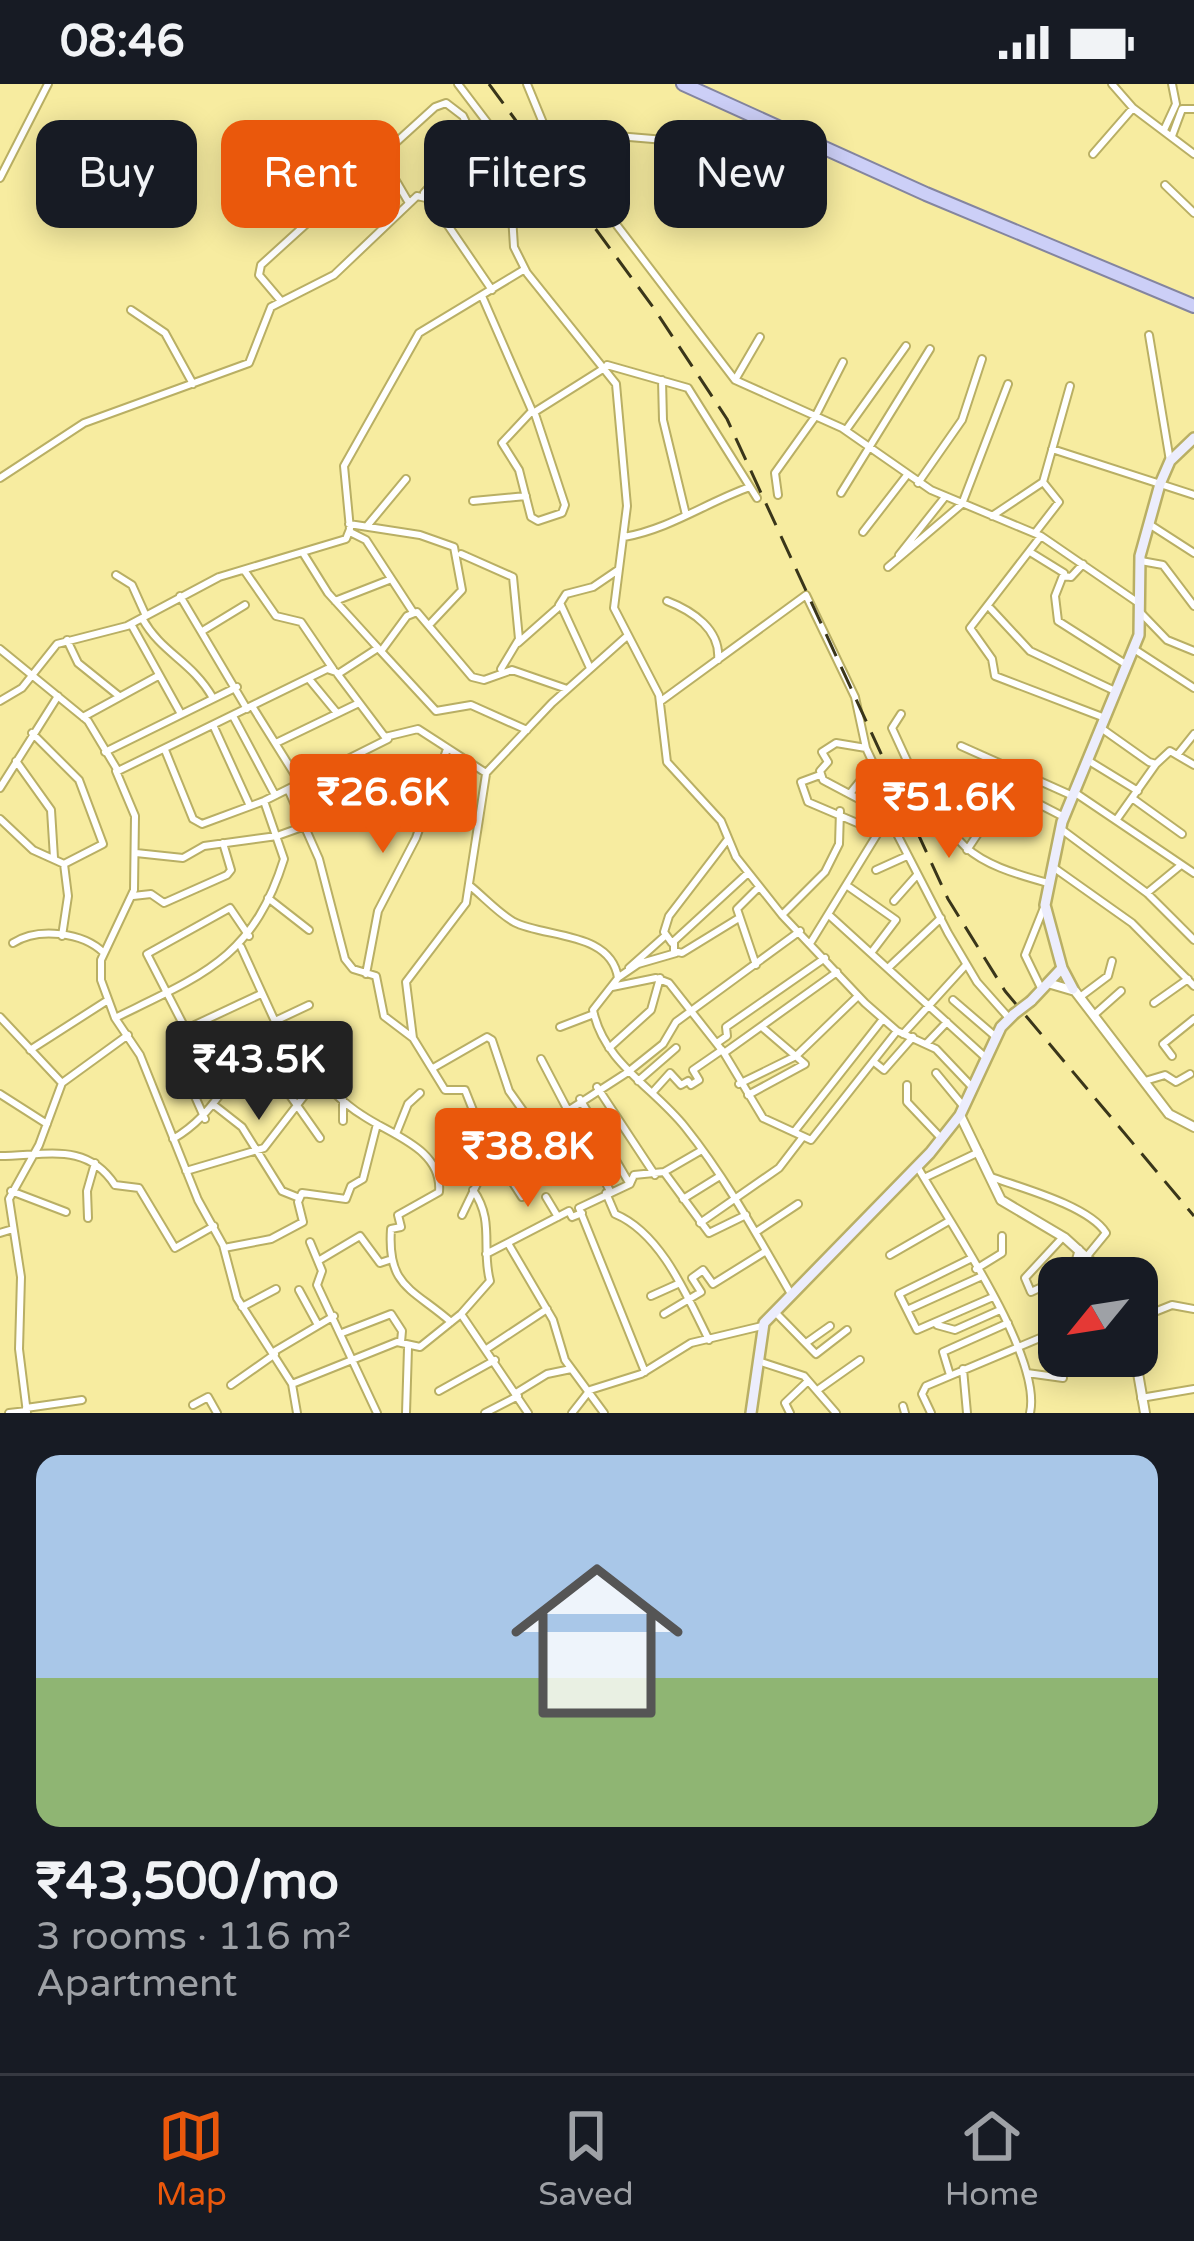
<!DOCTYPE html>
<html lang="en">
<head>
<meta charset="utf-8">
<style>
	:root { --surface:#171b24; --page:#20242c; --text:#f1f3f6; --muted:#9ea1a6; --line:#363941; --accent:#ea580c }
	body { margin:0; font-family:"Varela Round",sans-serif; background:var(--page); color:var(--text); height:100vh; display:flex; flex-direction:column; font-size:45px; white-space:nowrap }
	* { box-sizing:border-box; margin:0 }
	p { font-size:39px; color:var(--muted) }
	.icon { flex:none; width:66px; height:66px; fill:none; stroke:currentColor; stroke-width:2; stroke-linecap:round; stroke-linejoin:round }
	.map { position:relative; height:1329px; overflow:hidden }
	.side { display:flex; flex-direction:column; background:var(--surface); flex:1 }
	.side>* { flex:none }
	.guide { position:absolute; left:36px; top:36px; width:1122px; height:108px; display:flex; gap:24px }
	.needle { width:78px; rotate:240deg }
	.controls { position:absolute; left:1038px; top:1173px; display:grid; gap:24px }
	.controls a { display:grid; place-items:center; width:120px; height:120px; border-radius:24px; background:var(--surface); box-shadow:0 6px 30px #0003; font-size:60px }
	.price { position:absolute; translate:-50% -102px; padding:0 27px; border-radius:12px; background:var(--accent); color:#fff; font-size:39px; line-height:78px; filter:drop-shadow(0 3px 6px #0008) }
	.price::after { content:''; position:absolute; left:50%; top:72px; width:36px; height:27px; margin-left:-18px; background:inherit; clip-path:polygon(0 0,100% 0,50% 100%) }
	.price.current { background:#222; color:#fff }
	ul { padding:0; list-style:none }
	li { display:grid; align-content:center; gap:24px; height:636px; padding:0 36px }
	li span { display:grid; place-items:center; height:372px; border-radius:24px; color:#555 }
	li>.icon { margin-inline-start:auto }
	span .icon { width:216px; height:216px; fill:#fffc; stroke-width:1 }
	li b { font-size:51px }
	.chip { padding:0 42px; border-radius:24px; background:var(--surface); box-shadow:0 6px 30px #0003; font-size:42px; line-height:108px }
	.chip.current { background:var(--accent); color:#fff }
	.status { display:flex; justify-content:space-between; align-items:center; height:84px; padding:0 60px; background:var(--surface); direction:ltr }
	.status svg { height:33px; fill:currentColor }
	.tab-bar { display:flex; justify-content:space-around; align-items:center; height:168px; border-top:3px solid var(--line); background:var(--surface); font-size:33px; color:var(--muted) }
	.tab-bar a { display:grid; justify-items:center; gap:6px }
	.tab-bar .current { color:var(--accent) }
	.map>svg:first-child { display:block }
</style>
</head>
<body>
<div class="status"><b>08:46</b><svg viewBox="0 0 49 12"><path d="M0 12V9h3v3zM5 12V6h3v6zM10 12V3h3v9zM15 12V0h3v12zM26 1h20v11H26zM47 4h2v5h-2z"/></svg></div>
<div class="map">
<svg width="1194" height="1329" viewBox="0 0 1194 1329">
	<rect width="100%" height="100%" fill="#f7eca0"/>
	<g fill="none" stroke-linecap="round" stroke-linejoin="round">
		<defs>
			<path id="minor" d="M458 0 518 79
				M527 0 548 51 735 296 842 344 931 406 1041 452 1140 520
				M1112 0 1133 24 1194 70
				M546 46 748 63 767 58 778 43
				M1164 46 1176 20 1172 0
				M1172 52 1182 25H1194
				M524 69 510 100 514 163 527 189 616 300 627 422 614 524 659 611 667 678 721 737 736 773 782 831 865 919 897 947 936 965 973 1004
				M1093 70 1133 24
				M382 73 409 119
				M0 94 48 0
				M1165 101 1194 129
				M424 109 459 69 493 51
				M482 212 533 329 606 283
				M281 217 259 191 261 181 435 23 446 19 463 32 476 59
				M131 226 165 249 193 300
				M1149 251 1170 377
				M607 281 688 304 757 414
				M662 296 663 336 686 431
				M735 296 760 253
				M531 328 502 359 519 386 531 433 538 437 562 429 565 421 535 330
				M846 346 906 262
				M1052 365 1194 411
				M0 394 84 339 249 279 271 223 334 191 417 112 430 115 492 206
				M918 399 962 336 982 275
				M841 409 930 265
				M778 411 775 389 815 333 843 278
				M473 417 526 412
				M992 432 1043 398 1070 302
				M349 440 420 451 454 463 462 506 430 540
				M1149 440 1194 469
				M367 442 406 395
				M350 448 366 456 413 528
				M863 448 907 391
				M1035 449 1059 418 1043 398
				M1041 452 970 544 992 575 995 592 1105 634
				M624 453C670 445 707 418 750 403
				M1030 468 1064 489 1055 512 1058 537 1127 581
				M303 469 328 509 378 564
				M461 470 513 493 519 555 501 585
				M899 471 945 413
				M1141 477 1163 481 1194 522
				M888 483 962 420 1008 300
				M244 486 276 532 301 538 333 585
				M116 491 132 501 146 532
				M1063 492 1071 493 1083 480
				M180 512 247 625
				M335 517 389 496
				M667 517C693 527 721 546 718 576
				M559 521 566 510 593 503 618 486
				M991 525 1030 567 1115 607
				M1141 529 1167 556 1194 567
				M142 534C162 570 191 576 213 614
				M131 540 181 630
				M204 546 245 521
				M67 556 78 579 119 612
				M518 559 561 521 590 584
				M0 565 88 637 118 687 327 585 336 588 385 653 418 645 486 689 552 619 626 553
				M1134 565 1194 604
				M382 566 407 532 417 528 472 593 484 596 512 586 567 605
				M338 590 378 564 436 627 471 621 527 646
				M309 595 337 629
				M0 617 22 604 57 560 127 542 219 493 346 455 350 445 344 382 419 249 525 185
				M661 617 806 511 855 613 866 664
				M252 622 300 699
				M901 630 892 644 921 707 935 712
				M233 632 275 711
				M83 633 158 592
				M214 643 250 722
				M1101 644 1149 678 1156 680 1170 667 1194 681
				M32 649 79 696 103 760 64 780
				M276 659 359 619
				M961 662 1073 712
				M165 666 193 735 202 740 264 717 388 655
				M105 668 237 603
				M1178 670 1194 650
				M16 677 51 726 54 774
				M1089 677 1138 707
				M933 681C940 763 975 779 1048 799
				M116 687 135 732 134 806 101 876V896L115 934 140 971 198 1116 223 1161 237 1214 292 1300 297 1329
				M820 691 801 698 808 718 876 747 897 748
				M1000 700 1064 733
				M0 704 58 612
				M288 705 319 775 345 875 353 885 376 892 384 932 413 954 406 898 466 819 486 690
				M852 707 874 680
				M1074 708 1194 789
				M1132 714 1182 750
				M0 735 33 766 64 780 68 812 62 852
				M1117 735 1156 680
				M1061 745 1147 809 1194 856
				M953 751 974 723
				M967 766 979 748 968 732
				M136 769 183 774 204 762 277 752 305 742
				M1053 783 1132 839 1194 902
				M876 786 907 772
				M469 801C483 812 498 829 514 838 545 854 611 847 618 894L593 926C604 979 653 1003 685 1043 726 1094 758 1153 791 1210
				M849 803 896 836 871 869
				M1147 809 1181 781
				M133 812 151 810 164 819 227 791 231 786 223 759
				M268 814 309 846
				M894 817 917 791
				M782 831 825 788 839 760 840 727
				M829 831 986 974
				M739 834 682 869 674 867V857L748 789
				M811 858 889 731 823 696 820 687 828 678 822 668 836 659 866 664 896 728 898 752 948 849 977 898 1009 934
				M13 859C38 843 83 848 104 869
				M672 859 664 848 669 832 728 755
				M756 881 737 825 759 803
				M629 884 666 851
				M888 884 941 834
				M366 890 378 827 416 754 447 665
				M619 893 638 880 676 869
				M612 903 656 894 669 899 724 969 763 1034 811 1056 897 947
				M1041 904 1025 871 1045 821
				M1080 913 1108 892 1112 877
				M953 916 996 953
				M1154 919 1188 895
				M1094 931 1121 907
				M0 933 62 999
				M115 934C203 891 253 874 284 775L264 717
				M275 937 309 921
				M560 943 594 930
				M184 946 261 910
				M903 950 965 882
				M413 954 445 1006H465L484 1054 522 1113
				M717 959 727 952 726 943 825 874
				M927 959 947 938
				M609 964 651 926 660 894
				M30 966 108 916
				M258 966 320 1054
				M724 969 837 888
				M1172 972 1163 960 1194 935
				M541 975 610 1107
				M874 978 884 986 913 953
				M203 979 147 870 230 824 249 852
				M433 984 487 953 492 956 509 1007 536 1045
				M936 989 964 1023
				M318 994C332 1006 345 1021 362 1031 391 1051 443 1065 439 1108L398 1131 401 1143 391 1145C387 1203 412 1204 451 1238
				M638 997 676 964
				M1145 997 1165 991 1176 998 1190 990
				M739 1000 796 972 858 912
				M907 1001V1018L941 1054
				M597 1003 655 1091
				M652 1009 670 989 681 1001 688 997 691 1001 699 996 693 986 722 966
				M0 1010 47 1040
				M748 1011 805 980 763 944
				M580 1015 628 1097
				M214 1021 242 1043 282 1107 297 1113
				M205 1035 185 990 213 972 234 989
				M343 1037V1016
				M794 1048 883 935
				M396 1050 408 1020 420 1009
				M173 1055C229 1022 222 977 292 957
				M0 1072C45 1072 86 1057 115 1101L139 1104 175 1164 214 1142
				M917 1082C947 1135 1043 1272 1030 1329
				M186 1087 264 1064 318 994 278 944 241 863
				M664 1088 709 1149 746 1131
				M991 1093C1022 1104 1089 1122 1106 1149L1088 1171
				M924 1094 979 1068
				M11 1107 66 1128
				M606 1109 615 1130C661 1149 687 1212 709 1256
				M546 1113 558 1133
				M683 1115 720 1092
				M462 1131 487 1079 628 988 663 960 676 938 800 847
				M88 1134 87 1107 95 1079
				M700 1139 779 1084 802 1054
				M756 1148 798 1120
				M0 1149 13 1145
				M310 1158 322 1187 317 1201 377 1329
				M509 1161 553 1236 565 1276 604 1329
				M224 1164 271 1155 303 1138 298 1118 302 1109 346 1115 351 1102 363 1095 377 1040
				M486 1170 569 1127 572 1133 582 1129
				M890 1171 949 1137
				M970 1175 899 1210 917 1246 993 1213
				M318 1177 360 1152 380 1179 389 1176
				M976 1185 1002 1169V1152
				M1061 1194 1073 1186 1079 1165
				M1059 1195 1031 1208 1025 1194 1063 1153
				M299 1206 318 1241
				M651 1212 680 1199
				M242 1223 276 1205
				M907 1226 980 1193
				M775 1228 816 1270 847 1246
				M461 1230 528 1329
				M664 1230 701 1208 692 1194 703 1186 713 1200 766 1167
				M1137 1235 1172 1221 1194 1225
				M937 1241 955 1246 1000 1226
				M342 1249 391 1230 402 1247 401 1258
				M806 1259 830 1242
				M488 1264 547 1225
				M275 1267 334 1232
				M1074 1272 1077 1276
				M758 1277 804 1292 836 1329
				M963 1285 967 1329
				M645 1288 579 1124 630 1100 634 1091 664 1088 702 1066
				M1027 1289 1063 1294
				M950 1291 943 1268 1008 1239
				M292 1300 397 1258 420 1263 461 1230 490 1197C481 1164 495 1137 473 1106
				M231 1301 275 1270
				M819 1305 860 1276
				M439 1307 495 1276
				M516 1309 547 1290 571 1285
				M1141 1314 1194 1305
				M193 1321 208 1313 217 1329
				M903 1322 905 1329
				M26 1324 82 1316
				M9 1329 27 1327
				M27 1329 19 1265 21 1193 9 1115 39 1061 62 999 128 951
				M406 1329 408 1264
				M485 1329 518 1312
				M572 1329 590 1306 641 1290 691 1259 762 1242
				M790 1329 785 1319 808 1297
				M931 1329 922 1310 926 1302 1059 1246"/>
			<path id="tertiary" d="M1051 900 1075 907 1169 1030 1194 1043
				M960 1031 1001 1116 1065 1154 1109 1194
				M1135 1272 1145 1329"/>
			<path id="secondary" d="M1062 884 1073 905
				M1031 917 1062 884 1045 821 1062 738 1139 551 1140 472 1160 400 1170 377 1194 354
				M751 1329 764 1239 930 1069 960 1031 1001 943 1014 930"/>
			<path id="trunk" d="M683 0 926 110 1194 222"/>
		</defs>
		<use href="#minor" stroke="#b9af64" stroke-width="10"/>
		<use href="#tertiary" stroke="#b9af64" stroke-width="12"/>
		<use href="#secondary" stroke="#b9af64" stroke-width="14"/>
		<use href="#trunk" stroke="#84859f" stroke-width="16"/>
		<use href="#minor" stroke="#fff" stroke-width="6"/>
		<use href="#tertiary" stroke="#fff" stroke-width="8"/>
		<use href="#secondary" stroke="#ecedfc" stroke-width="9"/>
		<use href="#trunk" stroke="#cccff7" stroke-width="12"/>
		<path stroke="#3a361a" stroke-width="3" stroke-dasharray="24 12" stroke-linecap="butt" d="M489 0 653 223 727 335 948 815 1005 907 1194 1132"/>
		<defs>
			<path id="minor-bridge" d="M524 69 537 60"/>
			<path id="secondary-bridge" d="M1014 930 1031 917"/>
		</defs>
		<use href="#minor-bridge" stroke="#b9af64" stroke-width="10" stroke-linecap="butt"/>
		<use href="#secondary-bridge" stroke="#b9af64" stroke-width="14" stroke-linecap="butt"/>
		<use href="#minor-bridge" stroke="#fff" stroke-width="6"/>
		<use href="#secondary-bridge" stroke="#ecedfc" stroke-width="9"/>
	</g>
</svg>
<div class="controls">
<a><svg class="needle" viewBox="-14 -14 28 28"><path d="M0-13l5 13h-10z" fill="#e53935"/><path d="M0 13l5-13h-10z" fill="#9ea1a6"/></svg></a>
</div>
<b class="price" style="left:383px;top:772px">₹26.6K</b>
<b class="price" style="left:949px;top:777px">₹51.6K</b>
<b class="price current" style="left:259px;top:1039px">₹43.5K</b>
<b class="price" style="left:528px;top:1126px">₹38.8K</b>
<div class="guide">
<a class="chip">Buy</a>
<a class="chip current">Rent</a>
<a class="chip">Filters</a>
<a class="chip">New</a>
</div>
</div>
<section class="side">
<ul>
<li><span style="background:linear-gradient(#a9c7e8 60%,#8fb573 0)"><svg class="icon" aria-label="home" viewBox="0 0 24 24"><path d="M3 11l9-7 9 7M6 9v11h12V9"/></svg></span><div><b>₹43,500/mo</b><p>3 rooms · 116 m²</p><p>Apartment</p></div></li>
</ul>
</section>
<nav class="tab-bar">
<a class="current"><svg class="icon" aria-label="map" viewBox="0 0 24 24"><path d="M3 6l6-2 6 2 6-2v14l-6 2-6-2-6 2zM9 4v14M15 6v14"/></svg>Map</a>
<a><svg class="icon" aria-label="saved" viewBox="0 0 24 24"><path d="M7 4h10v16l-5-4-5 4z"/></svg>Saved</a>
<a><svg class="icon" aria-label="home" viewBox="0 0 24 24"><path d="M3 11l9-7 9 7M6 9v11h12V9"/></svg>Home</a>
</nav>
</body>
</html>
